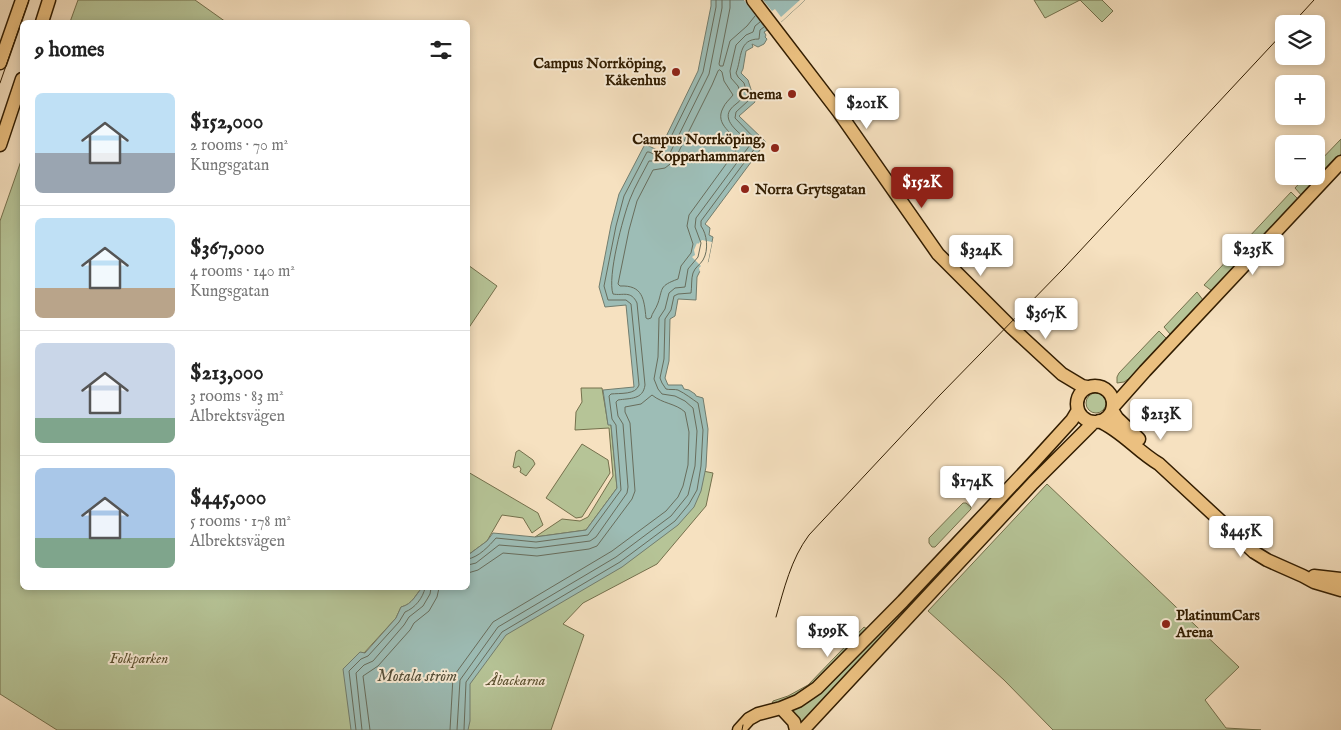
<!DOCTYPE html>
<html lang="en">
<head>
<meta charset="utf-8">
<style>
	:root { --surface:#fff; --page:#f6f6f6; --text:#222; --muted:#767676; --line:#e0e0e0; --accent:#8f2418 }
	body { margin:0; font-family:"IM FELL English",serif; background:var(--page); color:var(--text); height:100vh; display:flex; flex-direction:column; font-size:19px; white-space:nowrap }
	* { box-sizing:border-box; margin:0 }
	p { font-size:16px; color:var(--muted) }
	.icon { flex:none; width:28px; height:28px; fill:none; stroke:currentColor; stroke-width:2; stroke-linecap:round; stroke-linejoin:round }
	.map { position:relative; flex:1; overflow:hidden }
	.drawer { position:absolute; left:20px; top:20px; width:450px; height:570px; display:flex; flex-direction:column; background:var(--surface); border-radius:8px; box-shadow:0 2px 8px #0003 }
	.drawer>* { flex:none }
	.tools { position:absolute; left:1275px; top:15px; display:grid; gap:10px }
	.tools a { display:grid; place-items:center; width:50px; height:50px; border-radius:8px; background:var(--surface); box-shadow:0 2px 8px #0003; font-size:25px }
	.price { position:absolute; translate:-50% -42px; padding:0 11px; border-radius:5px; background:#fff; color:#222; font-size:16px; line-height:32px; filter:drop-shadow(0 1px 2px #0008) }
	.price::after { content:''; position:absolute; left:50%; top:30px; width:15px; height:11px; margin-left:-8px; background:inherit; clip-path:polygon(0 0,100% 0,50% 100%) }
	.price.current { background:var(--accent); color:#fff }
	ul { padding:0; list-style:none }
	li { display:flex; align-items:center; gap:15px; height:125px; padding:0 15px }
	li+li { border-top:1px solid var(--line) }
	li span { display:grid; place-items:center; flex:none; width:140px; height:100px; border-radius:8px; color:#555 }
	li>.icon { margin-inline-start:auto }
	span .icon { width:60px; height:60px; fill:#fffc; stroke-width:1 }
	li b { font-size:21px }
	h2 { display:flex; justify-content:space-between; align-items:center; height:60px; padding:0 15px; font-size:21px }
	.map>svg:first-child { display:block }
</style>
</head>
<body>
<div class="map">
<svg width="1341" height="730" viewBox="0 0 1341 730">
	<rect width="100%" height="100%" fill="#f6e1c0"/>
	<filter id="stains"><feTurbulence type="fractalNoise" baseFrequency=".004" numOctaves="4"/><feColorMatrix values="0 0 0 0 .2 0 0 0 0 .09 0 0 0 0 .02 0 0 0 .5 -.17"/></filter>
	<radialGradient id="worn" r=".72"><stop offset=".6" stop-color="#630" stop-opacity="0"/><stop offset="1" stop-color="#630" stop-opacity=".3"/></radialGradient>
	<path fill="#b6c497" stroke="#74704c" d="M78 0H195L226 22H70Z
		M1034 0H1102L1113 11 1102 22 1080 0 1045 18Z
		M1341 139V154L1302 196 1295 188 1306 176H1316V165Z
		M22 158V588H422C415 595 413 604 401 607L396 618 364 653H360L359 657 698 470 713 473 706 506 657 564 583 603 563 624 584 635 551 730H57L0 694V221Z
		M1291 192 1299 200 1212 291 1204 285Z
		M468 265 497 286 468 329Z
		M1197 292 1203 300 1170 334 1164 327Z
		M1159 331 1167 339 1131 377 1124 382 1117 383V377L1119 373Z
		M581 388H602L608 424 611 425 617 488 586 530 535 537 562 519 580 521 588 517 613 476 609 428 575 430 576 412 582 402Z
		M1086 403a10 10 0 1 1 20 0a10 10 0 1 1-20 0Z
		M582 444 608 460 610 473 582 517 576 518 546 498Z
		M519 450 533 460 535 464 526 476 520 472 521 469 519 466 515 468 513 467 516 452Z
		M468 472 538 513 543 525 532 533 523 518 502 515 487 541 468 555Z
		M1022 483 1024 485 923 597 917 590Z
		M1047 484 1239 667 1205 700 1226 728 1261 730H1053L1004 680 928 611Z
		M963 503H966L971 507V509L935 547H932L929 543V538Z
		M895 614 902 620 800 727 788 709Z
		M864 627 867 629 822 677 794 698 772 704 773 701 788 696 808 685Z"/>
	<path fill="#9dbdb6" stroke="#727d6e" d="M711 0H805L781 22 764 32 766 35 765 37 767 39 764 44 758 47 752 44 753 47 746 51 743 69 741 73 748 80 755 102 739 116 766 142 705 224 710 228 709 235 713 237 708 262 700 271 697 277 696 300 678 299 675 316 670 319 669 361 665 378 668 385H682L684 389 689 390 695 394 696 396 703 398 708 429 706 467 701 491 694 507 678 525 622 567 506 635 470 684V721L468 730H351L343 669 360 652 365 653 396 618 401 607C413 604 415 595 422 588H468V555L487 541 493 533 535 537 586 530 617 488 611 425H608L603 390 634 387 626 305 605 307 599 287 611 225 619 194 644 146 647 145 659 151 698 71 711 6Z"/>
	<path fill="#f6e1c0" d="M744 0H763L772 11 775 9 781 17 800 0H805L781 22 782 25 769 33Z
		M702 240 712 242 707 267 700 272 699 268 701 266 692 257 695 255 694 250 697 243 698 244Z"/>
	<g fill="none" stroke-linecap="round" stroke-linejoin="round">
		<path stroke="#686d5c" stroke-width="1" d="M730 0V8L719 64 720 66H723L730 41 747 26 755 16
			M720 70 722 72 724 81 733 95C730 99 725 103 723 108 714 125 734 133 740 145L689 215 687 226 693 244 691 253 681 266 678 279C659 286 663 288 658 303 656 309 652 313 651 318L648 319 646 318C644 299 643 285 620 286L618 284 629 230 637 201 653 170 665 168 674 161 712 85 718 71Z
			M468 559C479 557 489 546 496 538L536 542 588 535 621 490 616 425 612 419 609 396 611 394C620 393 636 395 639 385L631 304 626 300H608L604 286 616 226 624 196 647 152H649L658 156 663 153 703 72 716 7V0
			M468 565 476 563 499 545 536 548 590 541 596 537 627 493 628 487 623 424 618 416 616 402 618 400C630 398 643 400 645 385L637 303C631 290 623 296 613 294 607 277 623 217 630 199 635 186 643 173 649 161H661L668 157 709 74 722 8V0
			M356 730 349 671 361 659 368 656 399 622 405 612C415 608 423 598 425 588
			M362 730 356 673 364 665 373 661 404 625 409 617 423 606 430 594 431 588
			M370 730 363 676 378 666 410 630 414 623 429 611 437 597 439 588
			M450 730 453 677 493 622 612 551 666 511 678 497 683 486 688 465 689 432 685 412C675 403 663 404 652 395L641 404 625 407V412L630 423 635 491 632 499 597 546 589 549 537 556 503 553 478 570 468 573
			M457 730 460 680 498 627 616 557 671 516 688 495 695 466 697 431 693 408 685 401 675 396 662 394 658 389 654 379 658 357 659 318 665 309 669 293 675 288 685 287 688 269 698 257 701 243 695 227 696 218 750 145V142C742 135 722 122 730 110 733 105 739 103 742 98L738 86 731 78 730 71 736 45 746 35 753 32 755 26 760 22
			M464 730 466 682 502 632 620 562 675 521 689 504 697 490 701 466 703 430 698 403C692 399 686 394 678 390 675 389 669 390 666 389L662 383 660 378 664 359 665 319 671 310 674 296 678 294 691 293C692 287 691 279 693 273 695 267 700 265 703 260 709 250 707 234 701 226V221L758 144V142L735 118 736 112 749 100 744 83 738 77 736 73C742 58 738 39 759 39L760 30 764 27"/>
		<defs>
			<path id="major" d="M753 0 838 111 938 254 1011 327 1062 374 1082 386 1087 387
				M42 22 49 0
				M0 63 22 0
				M0 145 22 79
				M1077 404a18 18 0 1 1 36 0a18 18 0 1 1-36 0Z
				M1113 407 1145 371 1341 162
				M1112 410 1117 418 1139 439
				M1099 421C1122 431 1137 451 1159 464L1254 552 1267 560 1303 576 1314 582 1341 590
				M1314 576 1341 579
				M781 708 794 722 796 730
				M739 730 749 719 758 714 781 708 798 701 817 688 903 601 1032 464 1072 420 1078 410
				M803 730 1033 483 1094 422"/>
		</defs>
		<use href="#major" stroke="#321d01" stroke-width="15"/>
		<use href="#major" stroke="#ebc080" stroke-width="12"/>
		<path stroke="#321d01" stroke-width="1" d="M1292 24 1314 0
			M0 83 29 0
			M776 617C784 589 791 559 809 535L939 396 1064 268 1284 32
			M742 730 743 725"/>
	</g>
	<g fill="#8f2418" stroke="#f9ecd6" stroke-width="2">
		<circle cx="676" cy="72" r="5"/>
		<circle cx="792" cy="94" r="5"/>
		<circle cx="775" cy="148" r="5"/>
		<circle cx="745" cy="189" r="5"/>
		<circle cx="1166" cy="624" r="5"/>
	</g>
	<g text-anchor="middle" stroke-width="4" stroke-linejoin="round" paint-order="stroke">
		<g font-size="15" font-weight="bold" fill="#321d01" stroke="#f9ecd6" text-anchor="end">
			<text x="666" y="68">Campus Norrköping,<tspan x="666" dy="17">Kåkenhus</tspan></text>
			<text x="782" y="99">Cnema</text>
			<text x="765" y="144">Campus Norrköping,<tspan x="765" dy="17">Kopparhammaren</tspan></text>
			<text x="755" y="194" text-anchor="start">Norra Grytsgatan</text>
			<text x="1176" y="620" text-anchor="start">PlatinumCars<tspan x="1176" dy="17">Arena</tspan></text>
		</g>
		<g font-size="15" font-style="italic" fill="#5a4f2e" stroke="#f9ecd6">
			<text x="139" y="663">Folkparken</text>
			<text x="516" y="685">Åbackarna</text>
		</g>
		<g font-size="16" font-style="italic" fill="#524d37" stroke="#f9ecd6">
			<text x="417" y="681">Motala ström</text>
		</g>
	</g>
	<rect width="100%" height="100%" filter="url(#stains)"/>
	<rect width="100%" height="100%" fill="url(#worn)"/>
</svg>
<div class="tools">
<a><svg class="icon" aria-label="layers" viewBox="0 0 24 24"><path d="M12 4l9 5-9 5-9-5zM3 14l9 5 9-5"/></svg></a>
<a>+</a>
<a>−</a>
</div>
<b class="price" style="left:867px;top:130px">$201K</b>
<b class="price current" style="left:922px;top:209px">$152K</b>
<b class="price" style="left:1253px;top:276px">$235K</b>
<b class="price" style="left:981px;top:277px">$324K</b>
<b class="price" style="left:1046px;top:340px">$367K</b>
<b class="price" style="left:1161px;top:441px">$213K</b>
<b class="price" style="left:972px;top:508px">$174K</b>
<b class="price" style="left:1241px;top:558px">$445K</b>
<b class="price" style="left:828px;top:658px">$199K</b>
<section class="drawer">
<h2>9 homes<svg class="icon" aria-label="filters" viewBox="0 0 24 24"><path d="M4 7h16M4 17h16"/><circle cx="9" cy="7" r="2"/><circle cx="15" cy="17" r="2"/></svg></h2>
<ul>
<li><span style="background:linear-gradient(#bfe0f5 60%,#9aa5b1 0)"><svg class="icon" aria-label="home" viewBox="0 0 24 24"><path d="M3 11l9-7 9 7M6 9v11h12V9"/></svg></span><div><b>$152,000</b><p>2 rooms · 70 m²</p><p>Kungsgatan</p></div></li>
<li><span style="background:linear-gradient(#bfe0f5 70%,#b9a48a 0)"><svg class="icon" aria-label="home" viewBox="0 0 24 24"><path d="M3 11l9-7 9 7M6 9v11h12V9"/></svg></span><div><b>$367,000</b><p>4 rooms · 140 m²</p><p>Kungsgatan</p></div></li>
<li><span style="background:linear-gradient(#c9d6e8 75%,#7fa58c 0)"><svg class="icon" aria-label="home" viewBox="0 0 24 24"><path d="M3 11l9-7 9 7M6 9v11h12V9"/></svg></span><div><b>$213,000</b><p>3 rooms · 83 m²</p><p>Albrektsvägen</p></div></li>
<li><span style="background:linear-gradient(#a9c7e8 70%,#7fa58c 0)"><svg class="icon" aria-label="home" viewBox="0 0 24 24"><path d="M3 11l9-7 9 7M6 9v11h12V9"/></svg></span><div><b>$445,000</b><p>5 rooms · 178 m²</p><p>Albrektsvägen</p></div></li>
</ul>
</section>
</div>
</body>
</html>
